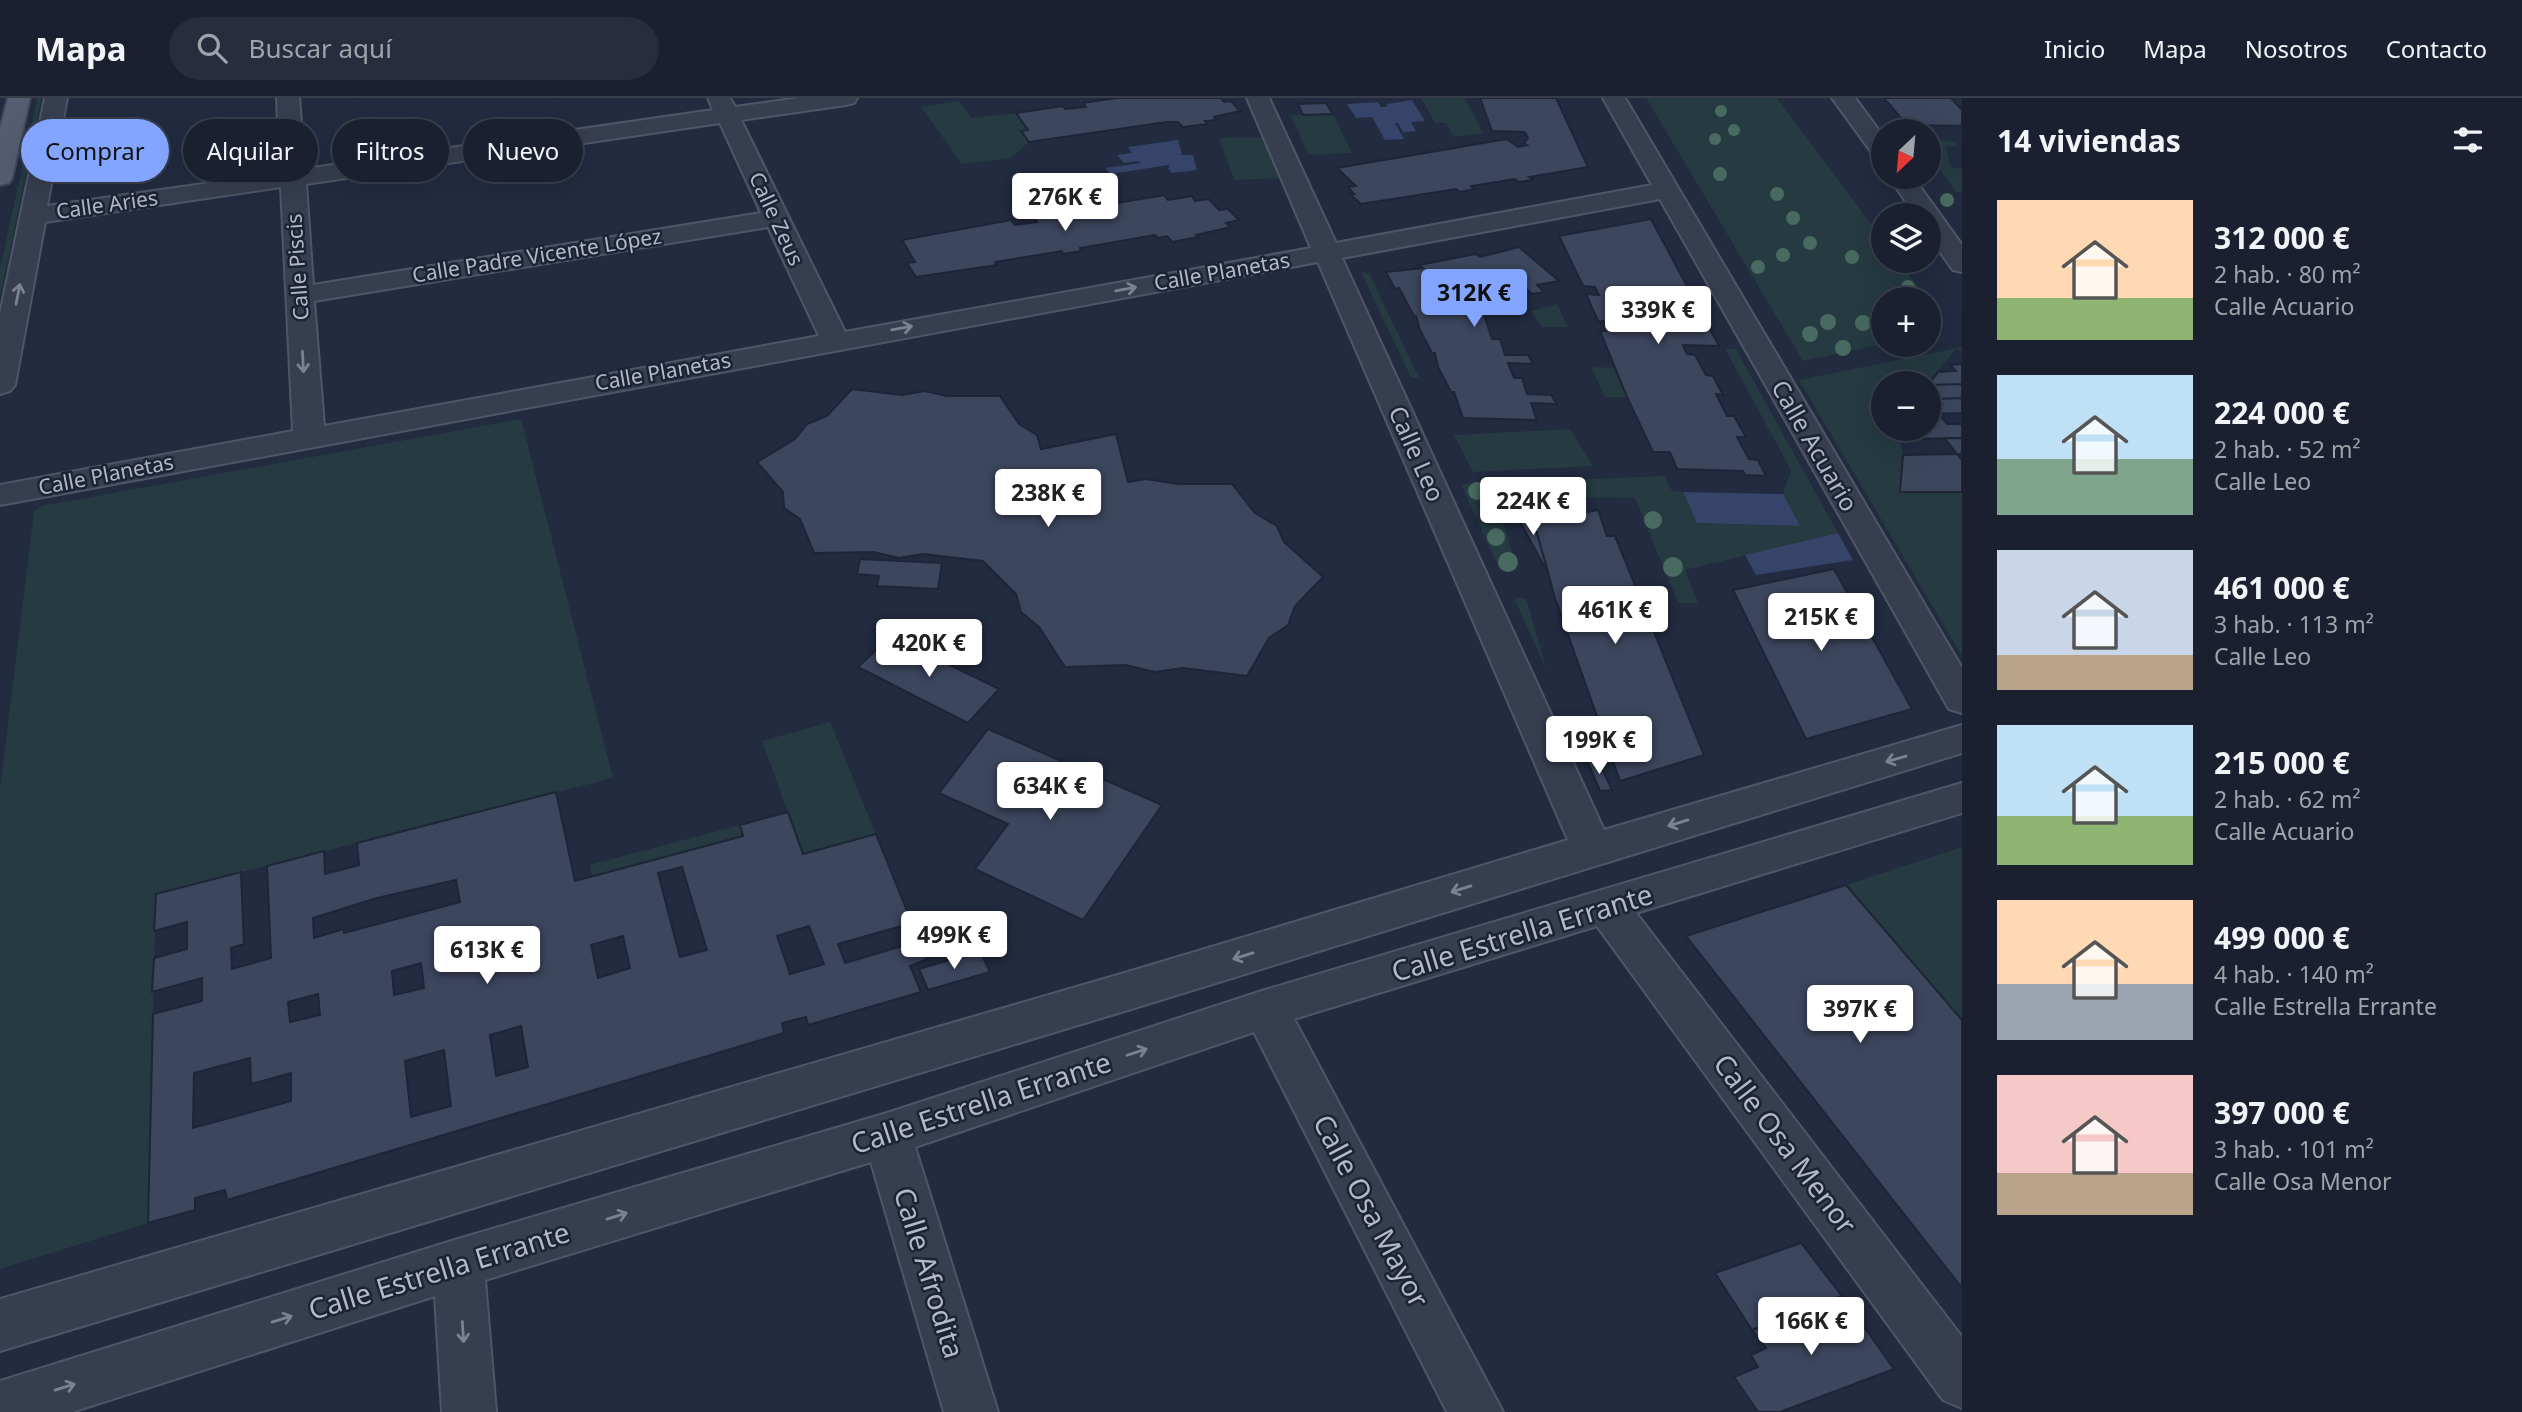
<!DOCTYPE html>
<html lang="es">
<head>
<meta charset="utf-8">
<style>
	:root { --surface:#1a2030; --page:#272d3c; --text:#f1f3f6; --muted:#9fa3ab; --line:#383e4c; --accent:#83a4ff }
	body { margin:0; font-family:"Noto Sans",sans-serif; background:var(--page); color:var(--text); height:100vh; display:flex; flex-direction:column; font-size:26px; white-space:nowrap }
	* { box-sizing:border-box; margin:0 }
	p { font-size:23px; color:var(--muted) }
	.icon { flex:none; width:38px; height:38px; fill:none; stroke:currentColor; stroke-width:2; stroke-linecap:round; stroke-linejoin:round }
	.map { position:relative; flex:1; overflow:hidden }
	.drawer { display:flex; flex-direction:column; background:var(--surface); width:560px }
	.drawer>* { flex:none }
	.top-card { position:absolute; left:21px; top:21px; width:665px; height:63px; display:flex; gap:14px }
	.needle { width:46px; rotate:206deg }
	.buttons { position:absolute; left:1871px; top:21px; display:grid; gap:14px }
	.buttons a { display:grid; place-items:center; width:70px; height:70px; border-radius:50%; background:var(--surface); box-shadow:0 7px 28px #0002,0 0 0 2px var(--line); font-size:35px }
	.price { position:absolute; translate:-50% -60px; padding:0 16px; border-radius:7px; background:#fff; color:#222; font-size:23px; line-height:46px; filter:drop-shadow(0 2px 4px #0008) }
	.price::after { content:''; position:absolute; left:50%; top:42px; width:21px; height:16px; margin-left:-10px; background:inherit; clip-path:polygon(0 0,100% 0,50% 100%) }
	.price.active { background:var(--accent); color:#111 }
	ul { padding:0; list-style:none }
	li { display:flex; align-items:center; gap:21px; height:175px; padding:0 35px }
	li span { display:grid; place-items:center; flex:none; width:196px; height:140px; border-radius:0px; color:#555 }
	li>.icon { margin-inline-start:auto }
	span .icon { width:84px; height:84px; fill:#fffc; stroke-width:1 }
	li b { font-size:30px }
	h2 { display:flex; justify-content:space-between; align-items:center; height:84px; padding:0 35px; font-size:30px }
	.chip { padding:0 24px; border-radius:32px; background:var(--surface); box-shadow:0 7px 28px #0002,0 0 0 2px var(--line); font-size:24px; line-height:63px }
	.chip.active { background:var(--accent); color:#111 }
	header { display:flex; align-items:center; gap:42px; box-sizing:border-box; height:98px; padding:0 35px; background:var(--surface); border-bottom:2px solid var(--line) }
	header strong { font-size:33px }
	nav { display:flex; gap:38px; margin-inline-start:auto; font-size:24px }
	.search { width:490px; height:63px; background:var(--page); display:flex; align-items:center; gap:18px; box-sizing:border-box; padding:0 24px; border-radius:38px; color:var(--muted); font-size:26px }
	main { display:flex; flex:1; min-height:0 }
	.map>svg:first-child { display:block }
</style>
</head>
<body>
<header>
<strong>Mapa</strong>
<div class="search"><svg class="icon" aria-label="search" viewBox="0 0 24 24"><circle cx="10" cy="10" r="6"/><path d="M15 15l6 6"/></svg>Buscar aquí</div>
<nav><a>Inicio</a><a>Mapa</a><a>Nosotros</a><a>Contacto</a></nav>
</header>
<main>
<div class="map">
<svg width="1962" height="1314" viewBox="0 0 1962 1314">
	<rect width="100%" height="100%" fill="#222b40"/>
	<path fill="#253a41" d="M37 0H42L0 199V171Z
		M1421 0H1465L1483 35 1454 39 1446 25H1435Z
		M1646 0H1777L1883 142V163H1898L1928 201H1883V246L1803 263Z
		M959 3 972 20 1016 15 1028 32 1021 33 1029 44 1011 60 962 66 921 9Z
		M1333 16 1352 55 1309 57 1290 17Z
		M1265 39 1283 80 1234 82 1219 40Z
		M1929 40 1956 44 1957 49 1946 48 1951 69 1962 71V94H1956L1929 56Z
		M1361 174 1369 175 1419 280H1411Z
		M1557 206 1568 229H1542L1531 213Z
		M1962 249V253L1955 252 1928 285H1883V331H1897L1903 357 1900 394H1962V558L1799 282Z
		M1725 251H1736L1838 435 1685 472 1698 505H1678L1635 400 1496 398 1517 472H1500L1461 386 1664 378 1672 393 1683 394 1697 425 1799 428 1783 396 1791 372Z
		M1591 269 1616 270 1627 299H1605Z
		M521 321 613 680 156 796 148 1125 0 1171V690L34 414 41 408Z
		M1570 331 1593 368 1473 374 1454 337Z
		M1514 500H1526L1547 573Z
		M830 624 876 736 803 756 762 643Z
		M740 727 743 738 593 779 589 767Z
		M1962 749V922L1846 787Z"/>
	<path fill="#354468" d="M1412 2 1425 23 1411 24 1416 33 1403 34 1398 25H1395L1404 41 1385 42 1372 19 1356 20 1347 6 1378 4 1381 9H1387V6Z
		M1178 42 1182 56 1180 57H1193L1197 72 1172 75 1167 70 1170 69 1169 67 1110 76 1105 70 1141 65 1139 63 1124 65 1117 57 1132 55 1128 49Z
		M1683 394 1783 396 1800 428 1697 425Z
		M1838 435 1853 462 1756 477 1745 457Z"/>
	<path fill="#3c465d" stroke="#1e2537" stroke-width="2" fill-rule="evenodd" d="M1116 0H1221L1224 4 1231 3 1240 13 1214 19 1216 22 1205 23 1208 26 1183 29 1178 24H1167L1029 44 1021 33 1028 32 1016 15 1063 8 1065 11 1086 9 1083 5Z
		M1480 0H1556L1588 69 1529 79 1533 82 1519 84 1515 81 1471 88 1475 91 1460 94 1456 91 1361 106 1350 96H1354L1348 89 1356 88 1337 70 1507 41 1518 49 1527 47 1524 45 1528 40 1525 34 1492 33Z
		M1884 0H1951L1962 12V28L1907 27Z
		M1326 5 1333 16 1303 17 1298 6Z
		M1164 97 1168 102 1192 98 1195 103 1209 101 1219 112 1228 111 1239 122 1226 125 1231 129 1196 137 1198 139 1172 144 1167 138 1158 140 1155 137 1080 150 1081 153 1063 156 1062 153 995 164 997 167 916 179 907 165 915 164 902 142 1011 122 1015 127 1037 124 1034 119Z
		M1651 121 1719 248 1683 247 1687 256 1695 257 1706 277 1713 278 1723 297 1716 296 1727 318H1734L1746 339H1737L1749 361 1758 362 1766 378 1745 377 1743 373 1677 371 1670 354H1653L1627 299 1600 233 1615 232 1611 224 1598 223 1586 196 1599 197 1595 189 1583 188 1559 138Z
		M1519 149 1559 183 1537 187 1544 194 1532 196 1524 189 1480 198 1495 203 1491 208 1481 207 1484 206 1466 200 1461 195 1450 198 1452 204 1480 205 1492 241H1500L1505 257H1528L1533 266 1508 265 1514 280H1522L1527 296 1551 297 1557 306 1531 305 1537 322 1463 320 1454 294H1451L1438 269 1435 255H1432L1420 232 1416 218H1414L1399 190 1395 191 1386 174 1423 170 1419 167 1476 156 1480 159Z
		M1962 266V286L1928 287 1938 274 1956 273 1950 267Z
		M1962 286V300L1928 301V287Z
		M852 291 902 297 925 293 947 298H1000L1019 326 1037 337 1041 351 1116 336 1128 384 1146 381 1179 386H1232L1255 415 1277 428 1284 444 1323 479 1295 508 1288 527 1269 540 1247 578 1183 570 1155 574 1125 567 1065 569 1039 529 1021 514 1016 496 983 463 923 456 899 460 873 454 814 455 800 421 784 410 783 394 757 364 795 341 807 326 827 318Z
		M1962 300V315L1928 316V307L1942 306 1937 301Z
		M1928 316H1939L1947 326H1962V340L1899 341 1897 331H1928Z
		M1944 340H1962V356H1957Z
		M1957 356 1962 362V394H1900L1903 357Z
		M1598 412 1607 438H1615L1704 657 1620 683 1555 500 1532 417H1573Z
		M1532 419 1549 477 1518 420Z
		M860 461 942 465 938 491 877 488 879 478 857 476Z
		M1834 471 1912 611 1806 641 1733 492Z
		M891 538 999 591 968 625 858 569Z
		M988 631 1162 707 1083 822 975 771 1008 726 939 695Z
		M1587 662H1598L1612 692 1600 693Z
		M556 694 575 783 743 738 740 727 788 714 803 756 876 736 912 825 838 846 845 865 919 843 927 861 910 868 921 894 808 927 806 919 782 925 784 935 227 1102 225 1092 195 1100V1112L148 1125 153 916 202 903V880L152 894 154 860 187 851V824L154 833 156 796 241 774 244 846 231 850 232 871 271 860 267 768 324 753 325 776 359 767 357 745ZM682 769 707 852 680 859 658 775ZM456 782 460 804 344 835V831L314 840 313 820 377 800ZM809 828 824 866 790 876 777 838ZM523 837 527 860 498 869 494 844ZM623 838 630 870 598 880 591 847ZM421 865 424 890 394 897 392 873ZM318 896 320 917 290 924 288 904ZM521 928 528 969 496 978 490 937ZM444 952 451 1008 411 1019 405 963ZM250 960 251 986 291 975V1003L193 1030 194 975Z
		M1846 787 1962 922V1190L1686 838Z
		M980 853 990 874 928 892 919 871Z
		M1801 1145 1842 1198 1752 1232 1715 1175Z
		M1842 1198 1894 1271 1780 1314H1758L1734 1279 1758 1269 1751 1257 1766 1250 1752 1232Z"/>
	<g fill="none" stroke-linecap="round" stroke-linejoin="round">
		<defs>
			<path id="minor" d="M45 0H67L47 108 280 75 277 0H299L305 71 713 12 708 0H730L735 9 799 0H857L854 5 846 7 741 22 845 234 1311 150 1247 0H1269L1336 145 1652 87 1603 0H1625L1962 570V615L1949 611 1660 101 1342 160 1604 732 1962 627V655L1128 912 0 1253V1201L1128 874 1568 742 1318 164 0 407V387L293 333 281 89 45 124 15 287 10 293 0 296V216ZM720 25 761 115 313 187 306 86ZM768 129 819 238 324 328 314 203Z
				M1832 0H1855L1883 38V61L1875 59Z
				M1889 79H1913L1962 147V174L1953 172 1928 137V117H1915Z
				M1962 685V715L1636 815 1962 1239V1310L1943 1302 1597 828 1294 921 1503 1314H1447L1254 934 915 1049 998 1314H944L871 1064 485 1182 496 1314H442L435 1198 72 1314H0V1283L458 1141 887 1015 1265 892Z"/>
			<path id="major" d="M8 0H30L12 80 9 85 0 87V31Z"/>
		</defs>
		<use href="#minor" stroke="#4f5667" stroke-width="4"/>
		<use href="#major" stroke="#404759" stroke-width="4"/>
		<use href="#minor" fill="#373e50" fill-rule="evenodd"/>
		<use href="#major" fill="#555d70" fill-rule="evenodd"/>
	</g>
	<g fill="#486a60">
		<circle cx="1721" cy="13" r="6"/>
		<circle cx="1734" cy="32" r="6"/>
		<circle cx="1715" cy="41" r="6"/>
		<circle cx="1720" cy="76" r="7"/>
		<circle cx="1777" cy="96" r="7"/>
		<circle cx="1947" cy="102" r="7"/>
		<circle cx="1793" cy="120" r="7"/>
		<circle cx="1810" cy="145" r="7"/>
		<circle cx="1783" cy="157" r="7"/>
		<circle cx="1852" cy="159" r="7"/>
		<circle cx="1758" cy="169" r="7"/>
		<circle cx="1908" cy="189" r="7"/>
		<circle cx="1828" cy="224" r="8"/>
		<circle cx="1863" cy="225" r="8"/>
		<circle cx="1810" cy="236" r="8"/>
		<circle cx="1843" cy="250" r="8"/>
		<circle cx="1536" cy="390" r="9"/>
		<circle cx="1568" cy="390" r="9"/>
		<circle cx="1510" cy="391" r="9"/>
		<circle cx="1477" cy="393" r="9"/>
		<circle cx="1489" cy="415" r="9"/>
		<circle cx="1653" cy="422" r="9"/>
		<circle cx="1496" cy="439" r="9"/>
		<circle cx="1508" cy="464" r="10"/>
		<circle cx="1673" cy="469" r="10"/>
	</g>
	<defs><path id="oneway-shaft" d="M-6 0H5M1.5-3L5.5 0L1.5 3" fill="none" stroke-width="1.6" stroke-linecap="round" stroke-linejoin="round" transform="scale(1.75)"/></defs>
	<g stroke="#7b8293">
		<use href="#oneway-shaft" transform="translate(1126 191) rotate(-10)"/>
		<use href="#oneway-shaft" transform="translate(18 196) rotate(-79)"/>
		<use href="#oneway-shaft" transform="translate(902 230) rotate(-10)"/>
		<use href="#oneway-shaft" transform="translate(303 264) rotate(87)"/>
		<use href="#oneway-shaft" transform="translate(1896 661) rotate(164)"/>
		<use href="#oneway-shaft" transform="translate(1678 725) rotate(163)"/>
		<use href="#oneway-shaft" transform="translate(1461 791) rotate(163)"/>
		<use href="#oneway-shaft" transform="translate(1243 858) rotate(163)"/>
		<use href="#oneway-shaft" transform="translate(1137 954) rotate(-18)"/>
		<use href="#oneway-shaft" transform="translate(617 1118) rotate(-17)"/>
		<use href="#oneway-shaft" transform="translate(282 1221) rotate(-17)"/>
		<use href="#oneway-shaft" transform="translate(463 1234) rotate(86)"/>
		<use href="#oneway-shaft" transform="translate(65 1289) rotate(-17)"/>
	</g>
	<g text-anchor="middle" stroke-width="5" stroke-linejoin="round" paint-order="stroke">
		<g font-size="21" fill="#b3b9ca" stroke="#1c2335">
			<text transform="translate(107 107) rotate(-8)" y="7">Calle Aries</text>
			<text transform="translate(776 121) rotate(65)" y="7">Calle Zeus</text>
			<text transform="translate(537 158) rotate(-9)" y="7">Calle Padre Vicente López</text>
			<text transform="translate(298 169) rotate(-94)" y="7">Calle Piscis</text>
			<text transform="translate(1222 174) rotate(-10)" y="7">Calle Planetas</text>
			<text transform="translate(663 274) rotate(-10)" y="7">Calle Planetas</text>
			<text transform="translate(106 377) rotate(-11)" y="7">Calle Planetas</text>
		</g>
		<g font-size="24" fill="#b3b9ca" stroke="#1c2335">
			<text transform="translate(1814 348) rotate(60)" y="8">Calle Acuario</text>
			<text transform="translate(1416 356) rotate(66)" y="8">Calle Leo</text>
		</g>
		<g font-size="28" fill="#b3b9ca" stroke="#1c2335">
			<text transform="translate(1522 835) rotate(-17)" y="10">Calle Estrella Errante</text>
			<text transform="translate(981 1005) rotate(-18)" y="10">Calle Estrella Errante</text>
			<text transform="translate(1785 1046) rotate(53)" y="10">Calle Osa Menor</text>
			<text transform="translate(1371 1113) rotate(62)" y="10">Calle Osa Mayor</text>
			<text transform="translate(439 1173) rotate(-17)" y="10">Calle Estrella Errante</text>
			<text transform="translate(929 1175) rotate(73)" y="10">Calle Afrodita</text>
		</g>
	</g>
</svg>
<div class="buttons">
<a><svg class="needle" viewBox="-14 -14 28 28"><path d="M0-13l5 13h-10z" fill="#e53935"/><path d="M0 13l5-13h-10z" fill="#9fa3ab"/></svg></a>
<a><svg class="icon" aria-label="layers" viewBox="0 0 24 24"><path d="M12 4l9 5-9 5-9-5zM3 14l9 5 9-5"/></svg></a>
<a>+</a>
<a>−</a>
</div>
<b class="price" style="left:1065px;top:135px">276K €</b>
<b class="price active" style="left:1474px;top:231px">312K €</b>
<b class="price" style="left:1658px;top:248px">339K €</b>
<b class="price" style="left:1048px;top:431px">238K €</b>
<b class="price" style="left:1533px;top:439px">224K €</b>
<b class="price" style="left:1615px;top:548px">461K €</b>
<b class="price" style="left:1821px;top:555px">215K €</b>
<b class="price" style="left:929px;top:581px">420K €</b>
<b class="price" style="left:1599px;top:678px">199K €</b>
<b class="price" style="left:1050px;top:724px">634K €</b>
<b class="price" style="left:954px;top:873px">499K €</b>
<b class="price" style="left:487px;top:888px">613K €</b>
<b class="price" style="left:1860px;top:947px">397K €</b>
<b class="price" style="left:1811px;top:1259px">166K €</b>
<div class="top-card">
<a class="chip active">Comprar</a>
<a class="chip">Alquilar</a>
<a class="chip">Filtros</a>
<a class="chip">Nuevo</a>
</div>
</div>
<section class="drawer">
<h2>14 viviendas<svg class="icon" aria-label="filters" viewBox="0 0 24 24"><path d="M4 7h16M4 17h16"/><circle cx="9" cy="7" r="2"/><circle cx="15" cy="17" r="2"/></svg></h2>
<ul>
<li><span style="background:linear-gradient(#ffd9b3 70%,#8fb573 0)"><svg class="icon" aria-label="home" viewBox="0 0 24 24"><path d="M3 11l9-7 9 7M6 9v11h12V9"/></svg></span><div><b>312 000 €</b><p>2 hab. · 80 m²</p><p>Calle Acuario</p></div></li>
<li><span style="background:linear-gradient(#bfe0f5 60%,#7fa58c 0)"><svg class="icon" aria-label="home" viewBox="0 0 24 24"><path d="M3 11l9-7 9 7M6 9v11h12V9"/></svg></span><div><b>224 000 €</b><p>2 hab. · 52 m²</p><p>Calle Leo</p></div></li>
<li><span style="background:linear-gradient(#c9d6e8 75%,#b9a48a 0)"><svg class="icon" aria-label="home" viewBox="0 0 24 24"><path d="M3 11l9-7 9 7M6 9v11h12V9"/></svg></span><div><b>461 000 €</b><p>3 hab. · 113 m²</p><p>Calle Leo</p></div></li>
<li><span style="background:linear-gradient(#bfe0f5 65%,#8fb573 0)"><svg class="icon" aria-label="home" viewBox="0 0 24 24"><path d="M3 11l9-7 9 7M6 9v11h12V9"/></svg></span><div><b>215 000 €</b><p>2 hab. · 62 m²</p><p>Calle Acuario</p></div></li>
<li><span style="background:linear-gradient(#ffd9b3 60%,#9aa5b1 0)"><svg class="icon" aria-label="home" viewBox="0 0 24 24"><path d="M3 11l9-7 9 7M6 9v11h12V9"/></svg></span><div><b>499 000 €</b><p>4 hab. · 140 m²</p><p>Calle Estrella Errante</p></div></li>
<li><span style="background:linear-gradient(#f6c9c9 70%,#b9a48a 0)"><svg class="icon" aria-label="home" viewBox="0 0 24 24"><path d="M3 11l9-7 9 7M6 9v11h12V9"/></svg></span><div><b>397 000 €</b><p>3 hab. · 101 m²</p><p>Calle Osa Menor</p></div></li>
</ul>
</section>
</main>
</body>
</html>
